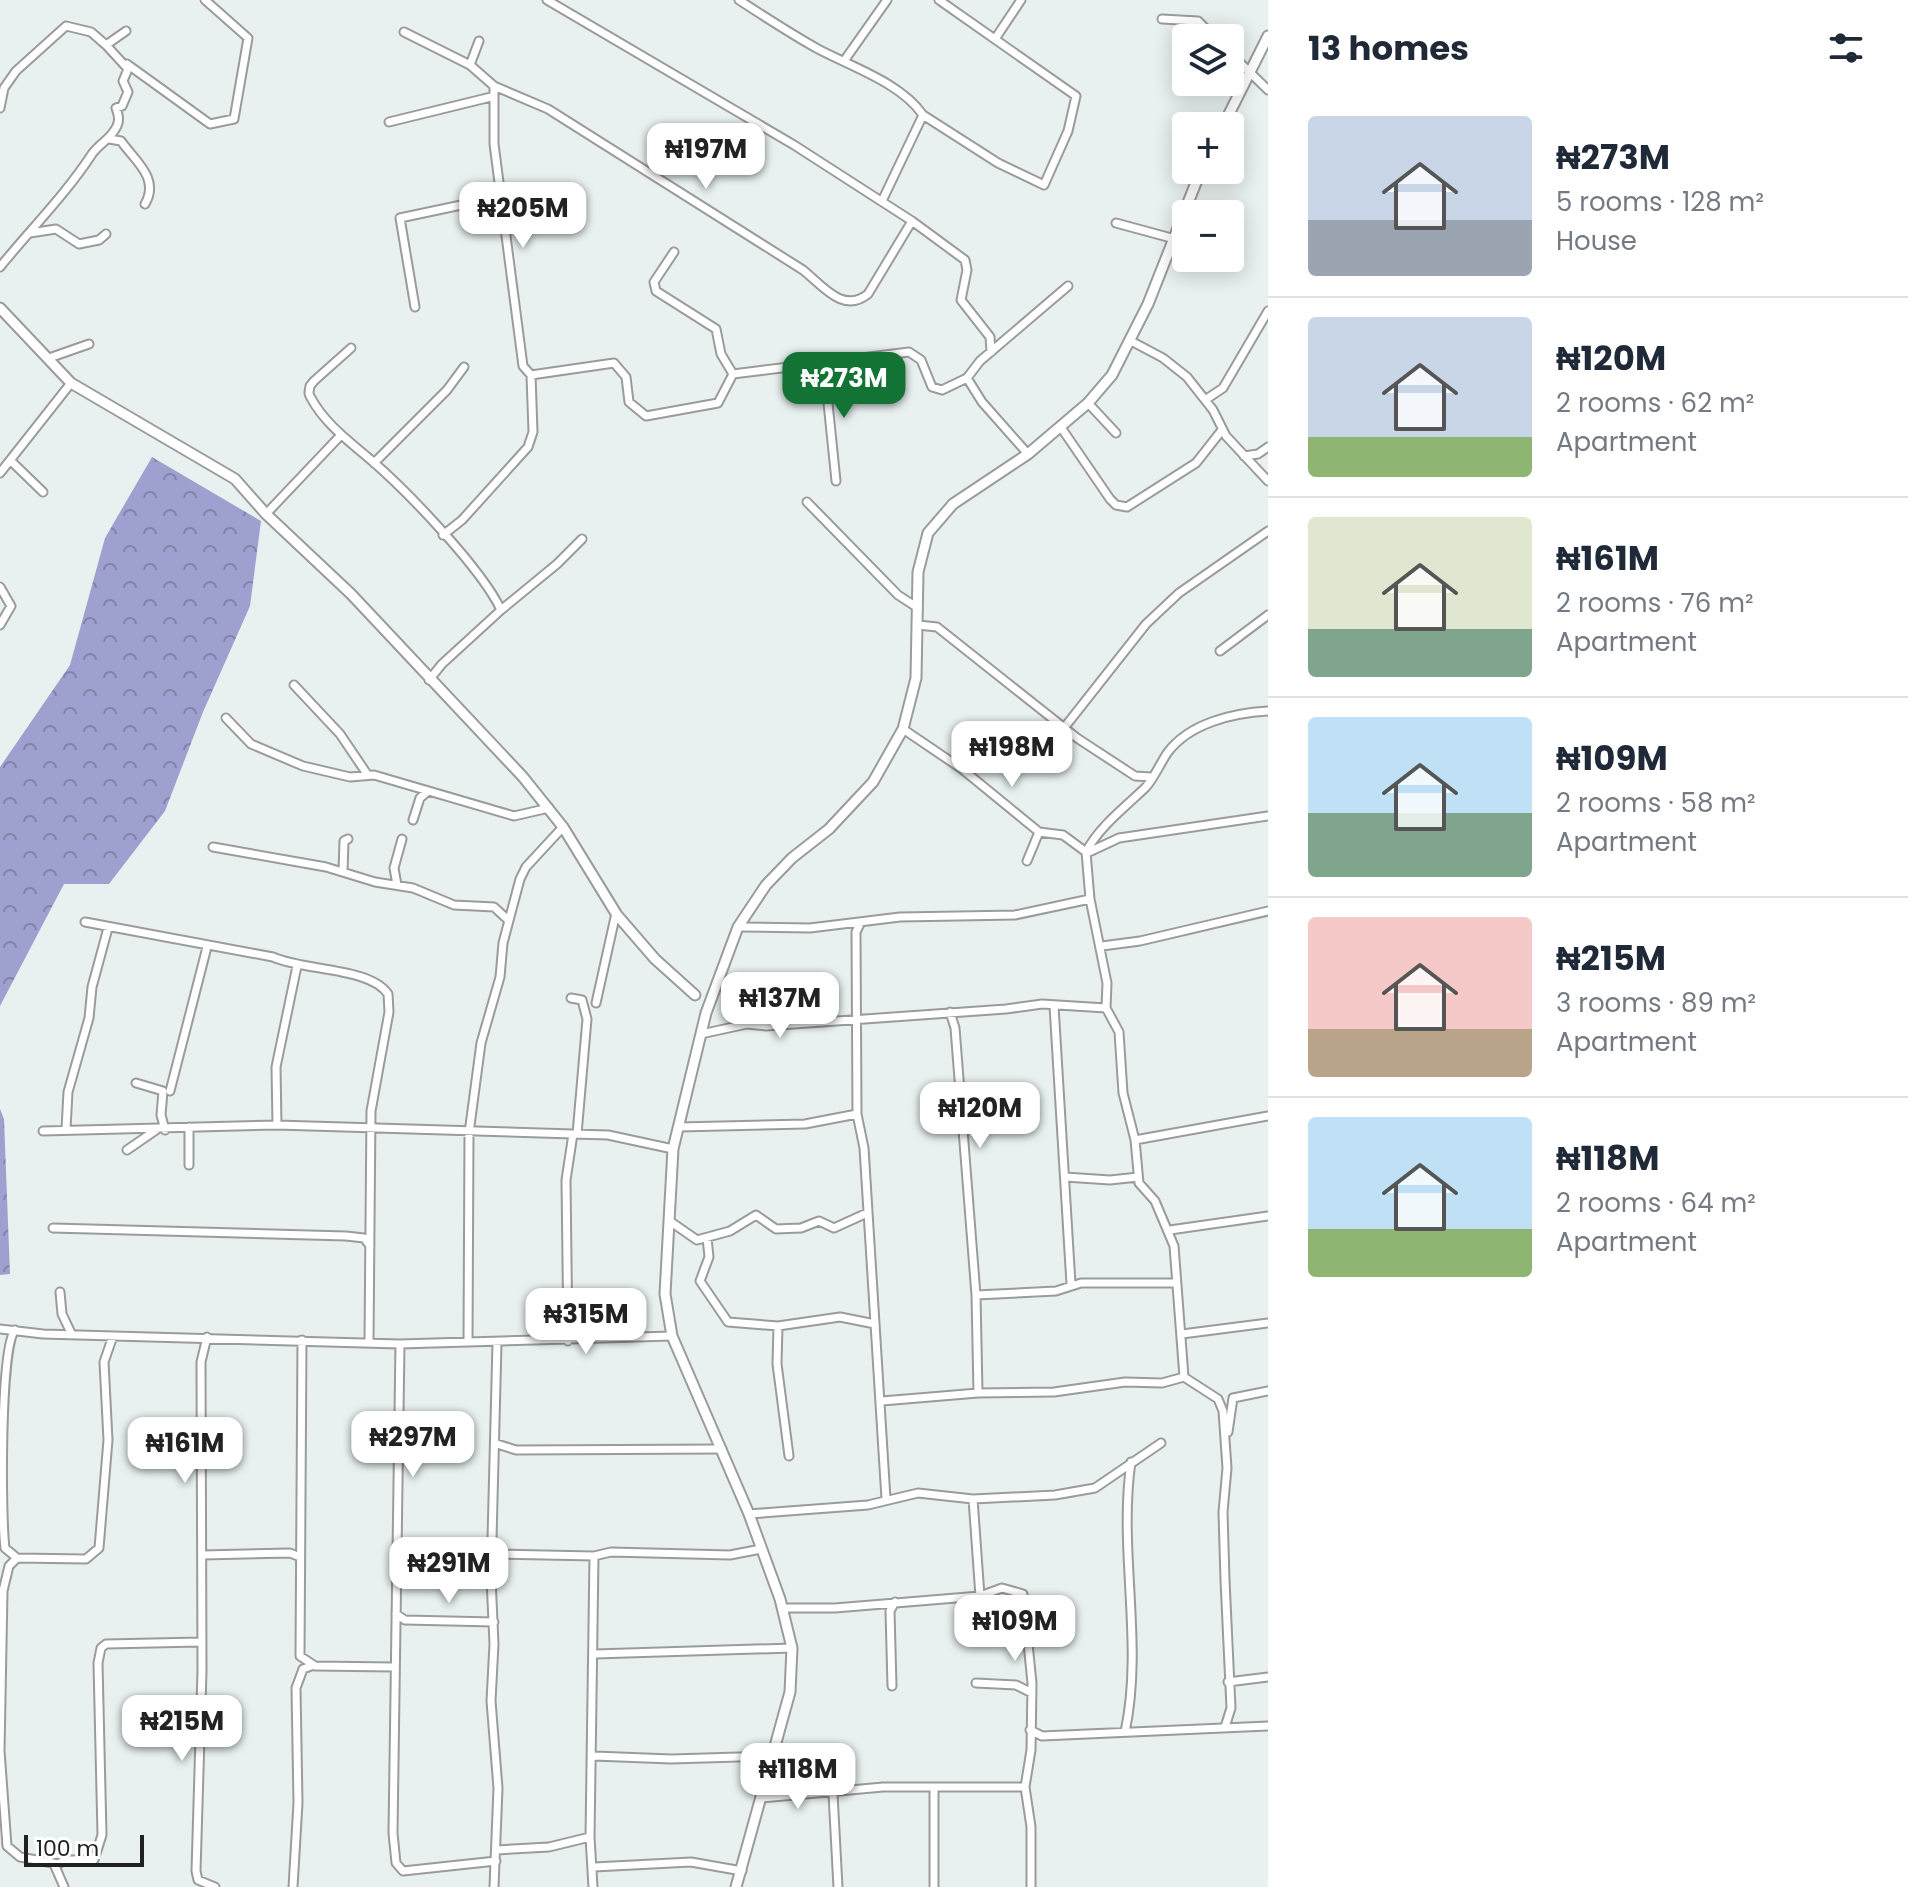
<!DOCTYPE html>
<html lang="en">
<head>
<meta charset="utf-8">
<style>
	:root { --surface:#fff; --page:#f2f2f3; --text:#1f2937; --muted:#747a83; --line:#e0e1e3; --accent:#137335 }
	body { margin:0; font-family:Poppins,sans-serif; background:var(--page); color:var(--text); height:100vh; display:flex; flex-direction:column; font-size:30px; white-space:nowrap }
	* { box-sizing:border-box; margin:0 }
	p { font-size:26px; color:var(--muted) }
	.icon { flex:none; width:44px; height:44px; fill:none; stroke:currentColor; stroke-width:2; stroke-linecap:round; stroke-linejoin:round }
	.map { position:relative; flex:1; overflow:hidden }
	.drawer { display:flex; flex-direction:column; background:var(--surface); width:640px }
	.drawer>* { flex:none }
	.fabs { position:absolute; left:1172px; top:24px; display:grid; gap:16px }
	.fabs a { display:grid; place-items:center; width:72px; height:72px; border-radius:8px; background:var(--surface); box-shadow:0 4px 20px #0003; font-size:40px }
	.scale { position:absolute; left:24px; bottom:20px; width:120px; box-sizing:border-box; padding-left:8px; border:4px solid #212121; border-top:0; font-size:22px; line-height:28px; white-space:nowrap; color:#212121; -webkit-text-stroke:6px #fff; paint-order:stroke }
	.price { position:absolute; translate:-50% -68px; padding:0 18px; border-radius:16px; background:#fff; color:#222; font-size:26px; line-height:52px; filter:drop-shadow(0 2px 4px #0008) }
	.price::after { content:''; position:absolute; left:50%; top:48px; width:24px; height:18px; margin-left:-12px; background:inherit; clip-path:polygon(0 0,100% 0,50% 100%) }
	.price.on { background:var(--accent); color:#fff }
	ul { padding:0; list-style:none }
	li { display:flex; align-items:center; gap:24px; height:200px; padding:0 40px }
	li+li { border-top:2px solid var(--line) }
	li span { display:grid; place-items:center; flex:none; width:224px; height:160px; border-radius:8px; color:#555 }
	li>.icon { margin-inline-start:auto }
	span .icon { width:96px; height:96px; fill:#fffc; stroke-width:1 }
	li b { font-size:34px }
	h2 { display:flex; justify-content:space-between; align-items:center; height:96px; padding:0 40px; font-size:34px }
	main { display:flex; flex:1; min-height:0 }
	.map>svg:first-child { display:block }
</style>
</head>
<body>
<main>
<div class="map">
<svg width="1268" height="1887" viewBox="0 0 1268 1887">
	<defs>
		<pattern id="forest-crowns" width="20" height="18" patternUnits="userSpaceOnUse" patternTransform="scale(2)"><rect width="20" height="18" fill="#9ea1cf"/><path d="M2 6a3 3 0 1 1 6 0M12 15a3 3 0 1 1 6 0" fill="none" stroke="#8083a8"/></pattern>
	</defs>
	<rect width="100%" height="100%" fill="#e8f1f0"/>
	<path fill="url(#forest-crowns)" d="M152 457 261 521 250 606 203 712 165 811 109 884H64L0 1006V767L70 665 105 538Z
		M0 1109 4 1119 10 1274 0 1275Z"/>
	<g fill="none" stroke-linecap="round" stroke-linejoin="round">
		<defs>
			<path id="minor" d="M739 0C765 17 791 34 818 49 852 67 901 83 923 115L882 201
				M1162 19 1198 21 1215 38
				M404 32 470 65
				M995 39 1021 0
				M479 41 470 65 494 86 548 109 803 270C823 286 843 314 868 294L912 221 794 145 547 0
				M1230 53 1268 90
				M844 61 887 0
				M127 64 210 124 234 119 248 38 205 0
				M0 108 4 88 16 71 66 26 91 32 106 45
				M923 115 998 163 1044 185 1068 131 1076 96 939 0
				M389 122 491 97
				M109 139 121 141C135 161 160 178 145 204
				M912 221 965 260 967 270 961 300 990 337 991 352
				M1116 223 1175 239
				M30 233 56 229 79 244 99 240 106 234
				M674 252 654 282 656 291 716 329 721 354 733 374
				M0 267C30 230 66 194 92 154 100 143 111 139 117 126 120 119 118 114 116 108L122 106 128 92 123 81 128 69 106 45 126 31
				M415 307 400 218 499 197
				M1131 341 1163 358 1187 377 1213 410 1226 436 1268 481
				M351 348 314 381 310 386C309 393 308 393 311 398 325 424 350 442 371 460 407 491 482 569 501 610L442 664 429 680
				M49 358 89 344
				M824 364 836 481
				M733 374 909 352 921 360 932 387 942 390 967 378 980 361 1068 286
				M531 375 614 363 626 377 629 402 646 416 718 403 733 374
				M967 378 982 402 1028 454
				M1205 400 1223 388 1268 311
				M1088 403 1116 433
				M1060 426 1110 499 1116 505 1127 507 1196 463 1222 430
				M1244 456 1258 454 1268 447
				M11 461 43 492
				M374 463 447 390 464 367
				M0 473 71 383
				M807 502 898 595 918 608
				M266 514 341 435
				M443 535 462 520 528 447 533 432 531 375 523 366 494 144V86
				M0 587 11 606 0 625
				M501 610 557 564 582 539
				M918 625 937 627 1077 738 1135 776 1151 777
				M1220 651 1268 615
				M294 685 340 734 367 774
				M226 718 251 744 303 766 350 777 374 775 514 816 549 808
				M1064 728 1146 624 1179 593 1268 531
				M903 729 962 769 1039 832 1063 835 1086 852 1090 899 1107 983 1106 1008 1119 1032 1123 1093 1135 1140 1139 1183 1155 1201 1174 1246 1184 1377 1218 1399 1223 1411 1227 1468 1223 1512 1225 1580 1231 1708 1225 1727
				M413 820 420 798 427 792
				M213 847 326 867 375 882 413 888 454 905 494 907 508 920
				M1086 852C1099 827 1124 808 1145 788 1154 779 1160 763 1168 752 1190 723 1233 713 1268 711
				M1089 852 1119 838 1268 816
				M1027 861 1039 832
				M343 872 344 841 348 839
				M397 885 394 868 402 839
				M85 922 273 957C303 971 370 967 388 994L389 1012 371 1111 369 1341
				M860 924 856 932 857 1114 864 1148 886 1499
				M738 927 810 928 900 917 1015 915 1090 899
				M1102 946 1140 941 1268 911
				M571 998 582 1000 587 1019 577 1134
				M596 1003 616 913
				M1054 1006 1071 1284
				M950 1012 955 1028 976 1295 978 1393
				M701 1034 747 1024 766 1026 1006 1009 1042 1004 1106 1008
				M136 1083 163 1091 161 1115 165 1130
				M170 1091 207 947
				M277 1125 276 1067 297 966
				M189 1127V1165
				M679 1127 805 1124 857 1114
				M66 1129 68 1092 89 1018 92 987 108 928
				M43 1131 277 1125 573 1134 608 1135 673 1149
				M1135 1140 1268 1116
				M127 1150 156 1130
				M1065 1177 1110 1180 1138 1177
				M671 1222 697 1240 730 1231 756 1215 776 1229 801 1228 819 1221 834 1228 867 1213
				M53 1228 346 1236 364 1238 370 1246
				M1170 1230 1268 1216
				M707 1238 709 1257 700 1281 728 1322 778 1326 840 1317 875 1324
				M60 1292 62 1314 72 1335
				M976 1295 1056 1291 1081 1283H1175
				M778 1326 777 1364 789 1456
				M0 1329 43 1334 400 1344 672 1336
				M15 1330C0 1348 1 1516 5 1548L17 1558 86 1559 99 1548 108 1440 104 1362 113 1336
				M1182 1334 1268 1323
				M207 1337 201 1362 202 1671 196 1871 198 1880 215 1887
				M302 1340 300 1656 315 1666 393 1667
				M568 1341 566 1180 573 1134
				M468 1342 469 1133 481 1043 500 977 503 943 520 879 526 867 563 827
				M400 1344 393 1833 396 1863 403 1871 496 1861
				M882 1401 978 1393 1054 1392 1125 1382 1162 1383 1184 1377
				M1228 1432 1233 1398 1268 1391
				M497 1444 516 1450 722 1449
				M973 1499 980 1596
				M749 1514 868 1505 918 1493 973 1499 1055 1495 1095 1488 1161 1443
				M493 1554 594 1556
				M202 1555 290 1553 300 1557
				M17 1558 9 1566 3 1591 0 1751 7 1846 20 1857 58 1864 65 1860H94L102 1835 98 1663 101 1648 106 1644 200 1642
				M783 1608H835L980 1596 1002 1588 1023 1594 1032 1683 1031 1750 1025 1787 1031 1827V1887
				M396 1614 405 1620 494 1622
				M595 1654 792 1648
				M1228 1682 1268 1677
				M976 1683 1016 1685 1032 1693
				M892 1686 890 1611 895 1602
				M1030 1730 1042 1736 1268 1726
				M1125 1732C1144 1644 1118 1551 1131 1462
				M594 1756 671 1759 772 1756
				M763 1783 816 1767 840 1755
				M833 1794 838 1887
				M761 1798 883 1787H1025
				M497 1850 549 1847 590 1837
				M54 1864 64 1887
				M594 1867 691 1862 742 1871
				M293 1887 298 1803 296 1688 303 1669 311 1666
				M494 1887 498 1788 491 1701 494 1644 491 1578 497 1343
				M593 1887 590 1837 594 1556 611 1552 730 1555 761 1549
				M934 1887V1788"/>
			<path id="tertiary" d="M1223 126 1268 36
				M0 308 71 383 235 479 266 514 351 594 523 777 563 827 617 915 655 959 695 995
				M736 1887 790 1692 792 1648 780 1599 749 1514 672 1336 665 1294 673 1149 706 1013 738 927 766 885 792 858 829 829 873 782 903 729 916 678 918 572 928 533 953 504 1028 454 1088 403 1112 375 1148 304 1201 170"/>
		</defs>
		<use href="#minor" stroke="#9b9b9b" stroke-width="11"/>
		<use href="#tertiary" stroke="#9b9b9b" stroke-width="13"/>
		<use href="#minor" stroke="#fff" stroke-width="7"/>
		<use href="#tertiary" stroke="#fff" stroke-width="9"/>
	</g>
</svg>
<div class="fabs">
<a><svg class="icon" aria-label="layers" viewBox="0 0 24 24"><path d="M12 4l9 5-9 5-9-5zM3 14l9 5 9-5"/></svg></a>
<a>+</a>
<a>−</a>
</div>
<div class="scale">100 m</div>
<b class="price" style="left:706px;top:191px">₦197M</b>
<b class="price" style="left:523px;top:250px">₦205M</b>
<b class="price on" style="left:844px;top:420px">₦273M</b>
<b class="price" style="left:1012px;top:789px">₦198M</b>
<b class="price" style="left:780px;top:1040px">₦137M</b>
<b class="price" style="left:980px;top:1150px">₦120M</b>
<b class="price" style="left:586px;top:1356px">₦315M</b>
<b class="price" style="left:413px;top:1479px">₦297M</b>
<b class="price" style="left:185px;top:1485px">₦161M</b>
<b class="price" style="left:449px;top:1605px">₦291M</b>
<b class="price" style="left:1015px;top:1663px">₦109M</b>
<b class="price" style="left:182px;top:1763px">₦215M</b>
<b class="price" style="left:798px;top:1811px">₦118M</b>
</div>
<section class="drawer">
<h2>13 homes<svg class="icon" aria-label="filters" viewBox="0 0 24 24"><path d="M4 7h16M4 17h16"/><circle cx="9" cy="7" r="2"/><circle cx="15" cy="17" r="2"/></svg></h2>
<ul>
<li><span style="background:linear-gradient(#c9d6e8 65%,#9aa5b1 0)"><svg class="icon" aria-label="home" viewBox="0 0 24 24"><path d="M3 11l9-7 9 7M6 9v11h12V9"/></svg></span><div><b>₦273M</b><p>5 rooms · 128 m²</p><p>House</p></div></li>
<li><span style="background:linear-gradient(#c9d6e8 75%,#8fb573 0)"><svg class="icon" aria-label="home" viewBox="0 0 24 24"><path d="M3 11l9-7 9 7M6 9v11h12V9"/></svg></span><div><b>₦120M</b><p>2 rooms · 62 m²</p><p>Apartment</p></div></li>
<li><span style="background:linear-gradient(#dfe7d0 70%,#7fa58c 0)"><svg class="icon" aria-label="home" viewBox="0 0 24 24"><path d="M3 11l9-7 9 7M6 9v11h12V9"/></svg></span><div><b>₦161M</b><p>2 rooms · 76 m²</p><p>Apartment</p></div></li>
<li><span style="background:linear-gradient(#bfe0f5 60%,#7fa58c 0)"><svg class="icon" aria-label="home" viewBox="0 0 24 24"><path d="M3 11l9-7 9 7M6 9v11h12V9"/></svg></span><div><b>₦109M</b><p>2 rooms · 58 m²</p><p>Apartment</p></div></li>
<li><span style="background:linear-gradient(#f6c9c9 70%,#b9a48a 0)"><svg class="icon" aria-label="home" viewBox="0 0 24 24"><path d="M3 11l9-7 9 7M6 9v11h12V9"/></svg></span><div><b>₦215M</b><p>3 rooms · 89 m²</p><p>Apartment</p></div></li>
<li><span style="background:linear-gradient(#bfe0f5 70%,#8fb573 0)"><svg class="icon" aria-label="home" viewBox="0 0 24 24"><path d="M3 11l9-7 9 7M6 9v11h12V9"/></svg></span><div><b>₦118M</b><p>2 rooms · 64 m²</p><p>Apartment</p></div></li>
</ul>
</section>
</main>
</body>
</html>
